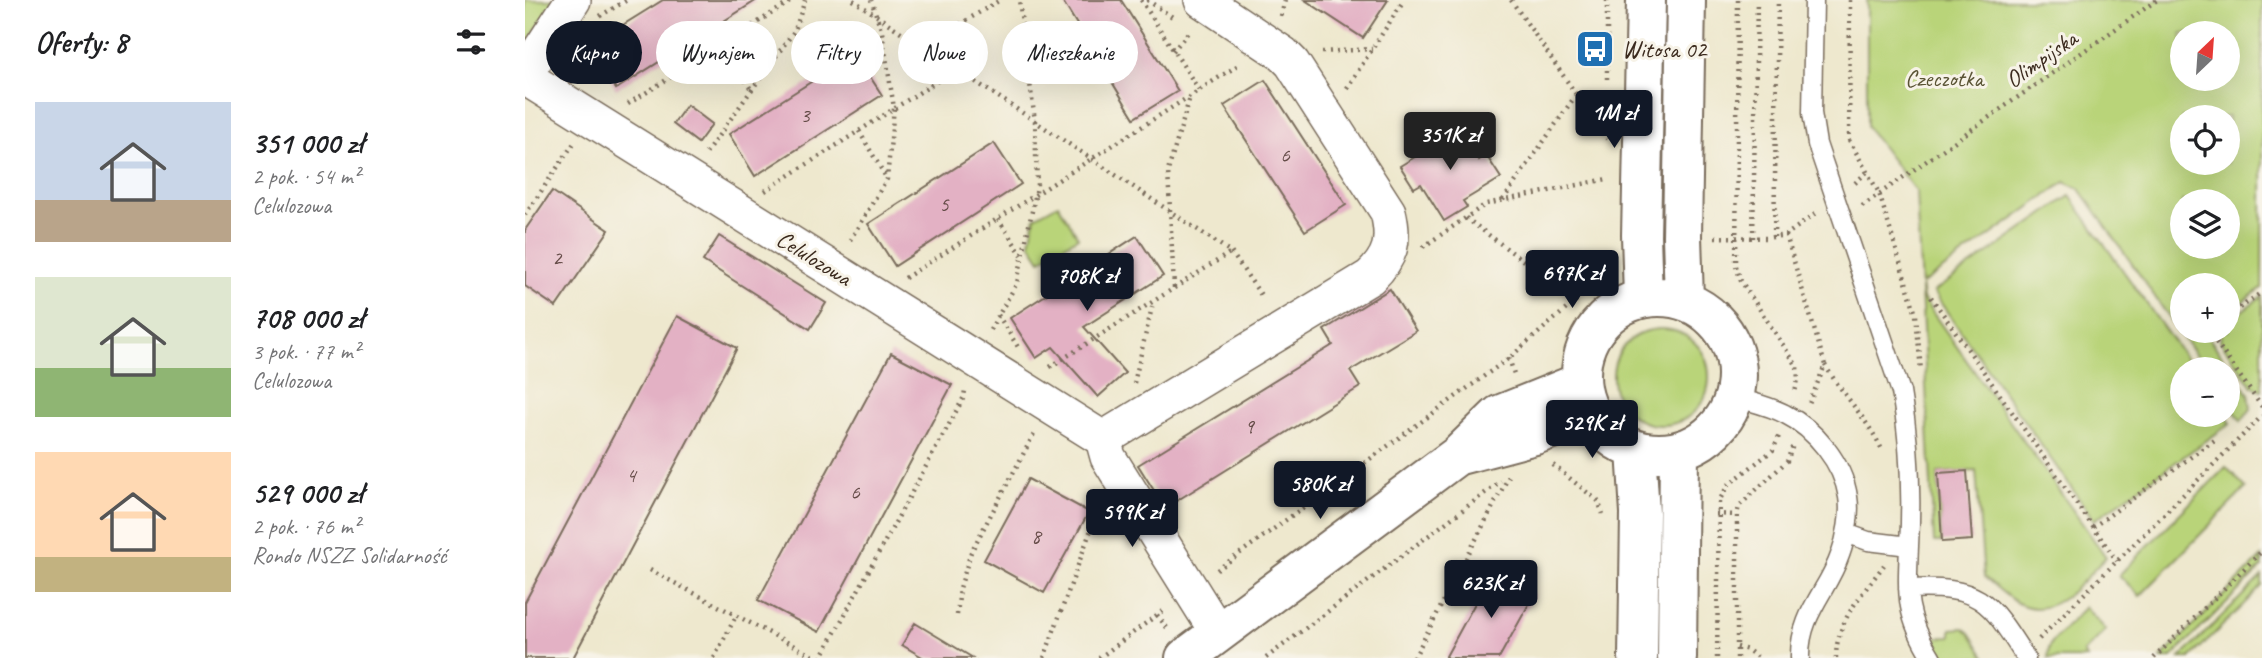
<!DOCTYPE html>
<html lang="pl">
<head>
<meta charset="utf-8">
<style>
	:root { --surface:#fff; --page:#f2f2f2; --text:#202124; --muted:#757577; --accent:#111827 }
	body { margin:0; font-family:Caveat,sans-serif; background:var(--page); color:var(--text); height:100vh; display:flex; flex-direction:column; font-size:26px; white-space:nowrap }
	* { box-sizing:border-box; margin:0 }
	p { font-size:23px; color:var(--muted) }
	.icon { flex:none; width:38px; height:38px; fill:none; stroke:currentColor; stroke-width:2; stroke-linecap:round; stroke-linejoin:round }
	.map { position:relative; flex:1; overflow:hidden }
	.side { display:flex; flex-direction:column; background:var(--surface); width:525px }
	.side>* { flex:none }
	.hud { position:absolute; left:21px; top:21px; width:665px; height:63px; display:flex; gap:14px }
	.needle { width:46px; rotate:25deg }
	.buttons { position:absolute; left:1645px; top:21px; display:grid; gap:14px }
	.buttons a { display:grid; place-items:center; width:70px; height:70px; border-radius:50%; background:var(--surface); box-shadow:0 7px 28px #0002; font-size:35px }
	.price { position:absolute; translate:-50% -60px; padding:0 16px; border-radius:7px; background:var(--accent); color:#fff; font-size:23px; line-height:46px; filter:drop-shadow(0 2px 4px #0008) }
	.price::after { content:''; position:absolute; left:50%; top:42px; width:21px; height:16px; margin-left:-10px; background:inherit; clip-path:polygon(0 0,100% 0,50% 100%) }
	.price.selected { background:#222; color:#fff }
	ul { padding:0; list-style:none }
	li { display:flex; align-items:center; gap:21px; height:175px; padding:0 35px }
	li span { display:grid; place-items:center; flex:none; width:196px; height:140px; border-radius:0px; color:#555 }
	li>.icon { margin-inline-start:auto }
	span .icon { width:84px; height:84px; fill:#fffc; stroke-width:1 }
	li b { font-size:30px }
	h2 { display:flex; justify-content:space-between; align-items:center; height:84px; padding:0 35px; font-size:30px }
	.pill { padding:0 24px; border-radius:32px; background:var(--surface); box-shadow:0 7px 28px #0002; font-size:24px; line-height:63px }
	.pill.selected { background:var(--accent); color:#fff }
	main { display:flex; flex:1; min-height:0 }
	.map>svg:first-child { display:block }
</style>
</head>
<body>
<main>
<section class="side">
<h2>Oferty: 8<svg class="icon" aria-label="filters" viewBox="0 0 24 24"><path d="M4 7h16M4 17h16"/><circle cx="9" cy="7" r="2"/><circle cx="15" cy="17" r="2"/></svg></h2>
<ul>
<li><span style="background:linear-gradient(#c9d6e8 70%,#b9a48a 0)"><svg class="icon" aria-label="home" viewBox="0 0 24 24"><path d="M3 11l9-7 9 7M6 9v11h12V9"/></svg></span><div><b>351 000 zł</b><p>2 pok. · 54 m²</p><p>Celulozowa</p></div></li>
<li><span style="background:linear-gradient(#dfe7d0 65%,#8fb573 0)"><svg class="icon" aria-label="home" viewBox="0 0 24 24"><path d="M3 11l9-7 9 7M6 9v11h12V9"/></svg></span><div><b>708 000 zł</b><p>3 pok. · 77 m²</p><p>Celulozowa</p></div></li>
<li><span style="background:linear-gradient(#ffd9b3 75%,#c2b280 0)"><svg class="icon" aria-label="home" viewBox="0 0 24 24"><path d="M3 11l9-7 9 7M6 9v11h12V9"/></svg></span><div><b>529 000 zł</b><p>2 pok. · 76 m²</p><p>Rondo NSZZ Solidarność</p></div></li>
</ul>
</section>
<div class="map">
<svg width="1737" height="658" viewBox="0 0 1737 658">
	<rect width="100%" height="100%" fill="#f7f3e8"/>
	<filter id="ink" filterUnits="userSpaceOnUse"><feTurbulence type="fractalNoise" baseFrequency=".0143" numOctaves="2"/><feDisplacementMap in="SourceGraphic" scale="14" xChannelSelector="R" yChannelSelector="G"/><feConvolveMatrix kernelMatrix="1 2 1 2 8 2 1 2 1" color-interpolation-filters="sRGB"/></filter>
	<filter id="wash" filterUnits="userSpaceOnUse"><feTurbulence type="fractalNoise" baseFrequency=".00686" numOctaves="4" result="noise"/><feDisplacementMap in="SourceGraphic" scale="28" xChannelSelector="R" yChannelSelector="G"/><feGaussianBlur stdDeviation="1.57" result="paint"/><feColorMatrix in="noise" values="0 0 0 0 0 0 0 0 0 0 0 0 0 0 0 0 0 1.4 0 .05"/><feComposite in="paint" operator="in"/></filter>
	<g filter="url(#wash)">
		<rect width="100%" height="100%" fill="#eee8ce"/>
		<path fill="#b9d479" stroke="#7a7f4c" stroke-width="2" fill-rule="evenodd" d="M0 0H30L0 47Z
			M1342 0H1737V288L1703 312V285H1657V331H1679L1724 394 1726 409 1716 421 1703 401V369H1680L1555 189 1540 182 1396 285 1398 299 1581 557C1559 579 1530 621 1495 604 1482 598 1471 586 1459 577L1451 471 1413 473 1417 542H1409L1391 192 1342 127ZM1657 33H1703V79H1657ZM1657 117H1703V163H1657ZM1657 201H1703V247H1657Z
			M1545 196 1668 369H1657V415H1700L1706 423 1569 520 1408 292Z
			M533 204 553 237 516 260 505 243 510 217Z
			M1737 296V391L1727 386 1695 341 1696 334 1694 331H1703V321Z
			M1088 377a48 48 0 1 1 96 0a48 48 0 1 1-96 0Z
			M1701 467 1721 488 1615 596 1594 575Z
			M1737 557V567L1646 658H1636Z
			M1737 576V586L1665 658H1655Z
			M1560 607 1581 630 1558 653 1562 658H1523L1524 648 1527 642Z
			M1439 628 1445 633 1461 658H1417L1403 638 1426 637V629Z"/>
		<g id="blocks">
			<path fill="#e3b1c4" d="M138 0H232L91 89 64 46Z
				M537 0H596L653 91 609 118Z
				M780 0H863L838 38Z
				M330 54 357 95 230 176 204 134Z
				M740 80 821 205 780 231 699 106Z
				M162 105 187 124 173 143 148 124Z
				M931 121 954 160 961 155 976 178 938 201 942 207 919 221 896 184 889 188 875 166 913 143 908 135Z
				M469 143 496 184 370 266 343 224Z
				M27 191 84 230 31 307 0 286V230Z
				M194 236 301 303 285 329 178 261Z
				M612 236 638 276 559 327 600 373 573 397 528 347 511 358 485 318Z
				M865 289 891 331 825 371 835 387 640 508 613 465 808 345 799 330Z
				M152 316 212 348 48 658H0V602Z
				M366 353 427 385 294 632 233 600Z
				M1442 471 1447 540 1417 542 1413 473Z
				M503 479 564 512 519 593 459 560Z
				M967 572 1009 595 974 658H920Z
				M390 623 448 658H399L377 645Z"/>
		</g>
	</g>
	<g filter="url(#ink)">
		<use href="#blocks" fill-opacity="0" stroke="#7a6c5c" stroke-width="2"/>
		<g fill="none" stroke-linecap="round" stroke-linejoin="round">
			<defs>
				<path id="service" d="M1289 0 1287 113 1292 144 1376 392C1385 443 1387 495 1384 546L1343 541 1321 533
					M1210 397C1226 402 1245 406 1260 414 1290 429 1318 463 1323 497 1326 514 1321 539 1315 555 1303 591 1274 614 1275 658
					M1384 546C1382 594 1380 616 1407 658
					M1383 589C1456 586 1463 599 1501 658"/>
				<path id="minor" d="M0 74 48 0
					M0 77 578 439 845 277C866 257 870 241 863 212L767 63 758 54 677 0
					M578 439 583 457 693 633"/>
				<path id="tertiary" d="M935 455 1010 435 1066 415
					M660 658 933 455 974 415 1056 382"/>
				<path id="secondary" d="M1056 375a78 78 0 1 1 156 0a78 78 0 1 1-156 0Z
					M1118 298 1116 235 1121 0
					M1159 300 1157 236 1161 0
					M1111 450 1115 513 1113 658
					M1152 658 1154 451"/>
			</defs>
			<use href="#service" stroke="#7a6c5c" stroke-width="21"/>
			<use href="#minor" stroke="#7a6c5c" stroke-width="38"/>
			<use href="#tertiary" stroke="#7a6c5c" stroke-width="42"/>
			<use href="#secondary" stroke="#7a6c5c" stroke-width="42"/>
			<path stroke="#7a6c5c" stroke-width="4.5" stroke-dasharray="2 5" stroke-linecap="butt" d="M328 0 706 252 736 295
				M616 0 674 90
				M622 0 649 18
				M986 0 1082 139
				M1082 0V83
				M1213 0 1211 266 1216 281 1272 366 1273 380 1270 392
				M1325 0 1324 140 1354 193 1391 315 1396 371
				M75 16 102 0
				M756 16 760 0
				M199 44 227 91
				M399 46 475 0
				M648 51 665 30
				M797 52 847 49
				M427 66 439 22
				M822 88 879 0
				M103 104 268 0
				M334 131 362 179
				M181 153 270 30 280 0
				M1330 183 1343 171
				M240 191 431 69
				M978 200 1051 95
				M1337 206 1632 0
				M0 215 49 143
				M941 218 1051 300
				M473 219 497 255
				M1261 235 1300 365 1284 404
				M1190 237 1242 238 1261 235 1293 212
				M1249 237 1253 0
				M1228 238 1232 0
				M325 240 362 179 369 108 357 32 346 0
				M898 247 961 204 1082 179
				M380 278 715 64
				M649 288 643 171 665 97
				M1406 297 1592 561
				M473 315 493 347
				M1703 316 1737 292
				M465 330 492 283 512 187 510 121 494 0
				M1683 331 1737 407
				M984 358 989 374
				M1300 365C1317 394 1345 422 1358 452
				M525 367 706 252
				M609 383 628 303
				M1028 465 1073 501 1078 514
				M1191 514 1212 515
				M1568 527 1691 439
				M125 570 292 658
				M692 570 984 358 1067 287 1079 273 1081 263
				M432 615 435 588 446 552 510 432
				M632 615 643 629
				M1514 639 1737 416
				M1212 647 1223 650 1233 658
				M189 658 211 616
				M296 658 439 397 440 390
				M519 658 575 505
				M574 658 640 609
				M741 658 976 481
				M889 658 984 476
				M1192 658 1194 501 1203 485 1248 450 1254 436
				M1212 658V515L1214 506 1262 461 1268 445
				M1311 658C1311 620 1338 594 1359 565
				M1629 658 1737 551"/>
			<use href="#service" stroke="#fff" stroke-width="18"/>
			<use href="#minor" stroke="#fff" stroke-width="35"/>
			<use href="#tertiary" stroke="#fff" stroke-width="38"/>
			<use href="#secondary" stroke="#fff" stroke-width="38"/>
		</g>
	</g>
	<defs>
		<symbol id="bus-square" viewBox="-11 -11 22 22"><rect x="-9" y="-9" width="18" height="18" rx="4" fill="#1f6fb2" stroke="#f7f3e8"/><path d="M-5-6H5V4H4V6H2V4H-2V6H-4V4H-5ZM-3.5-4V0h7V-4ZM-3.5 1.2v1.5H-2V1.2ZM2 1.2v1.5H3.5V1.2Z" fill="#fff"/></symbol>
	</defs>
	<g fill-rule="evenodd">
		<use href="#bus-square" x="1048" y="27" width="44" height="44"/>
	</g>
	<g text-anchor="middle" stroke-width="6" stroke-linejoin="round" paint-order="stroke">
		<g font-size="21" fill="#654c48">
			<text x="280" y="122">3</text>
			<text x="760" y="162">6</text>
			<text x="419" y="211">5</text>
			<text x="32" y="265">2</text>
			<text x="724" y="433">9</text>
			<text x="106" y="482">4</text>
			<text x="330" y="499">6</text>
			<text x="511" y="543">8</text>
		</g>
		<g font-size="24" fill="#3b2a1e" stroke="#f7f3e8" text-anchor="start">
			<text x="1097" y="57">Witosa 02</text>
		</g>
		<g font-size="24" fill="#3b2a1e" stroke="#f7f3e8">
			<text transform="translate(1516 59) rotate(-35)" y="8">Olimpijska</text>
			<text transform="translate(289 258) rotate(32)" y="8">Celulozowa</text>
		</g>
		<g font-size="24" fill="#5a5435" stroke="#f7f3e8">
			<text x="1419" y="86">Czeczotka</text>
		</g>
	</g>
</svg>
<div class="buttons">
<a><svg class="needle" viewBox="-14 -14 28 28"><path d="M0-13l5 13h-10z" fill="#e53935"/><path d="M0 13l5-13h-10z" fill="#757577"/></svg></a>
<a><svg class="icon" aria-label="locate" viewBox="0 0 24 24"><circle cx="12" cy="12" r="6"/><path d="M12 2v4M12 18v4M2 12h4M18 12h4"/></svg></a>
<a><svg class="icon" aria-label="layers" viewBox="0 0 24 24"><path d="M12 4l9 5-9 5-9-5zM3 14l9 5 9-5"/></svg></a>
<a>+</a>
<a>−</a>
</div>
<b class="price" style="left:1089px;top:150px">1M zł</b>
<b class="price selected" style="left:925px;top:172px">351K zł</b>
<b class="price" style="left:1047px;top:310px">697K zł</b>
<b class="price" style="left:562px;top:313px">708K zł</b>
<b class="price" style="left:1067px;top:460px">529K zł</b>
<b class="price" style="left:795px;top:521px">580K zł</b>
<b class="price" style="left:607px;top:549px">599K zł</b>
<b class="price" style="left:966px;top:620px">623K zł</b>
<div class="hud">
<a class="pill selected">Kupno</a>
<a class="pill">Wynajem</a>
<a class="pill">Filtry</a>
<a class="pill">Nowe</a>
<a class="pill">Mieszkanie</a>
</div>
</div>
</main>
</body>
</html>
